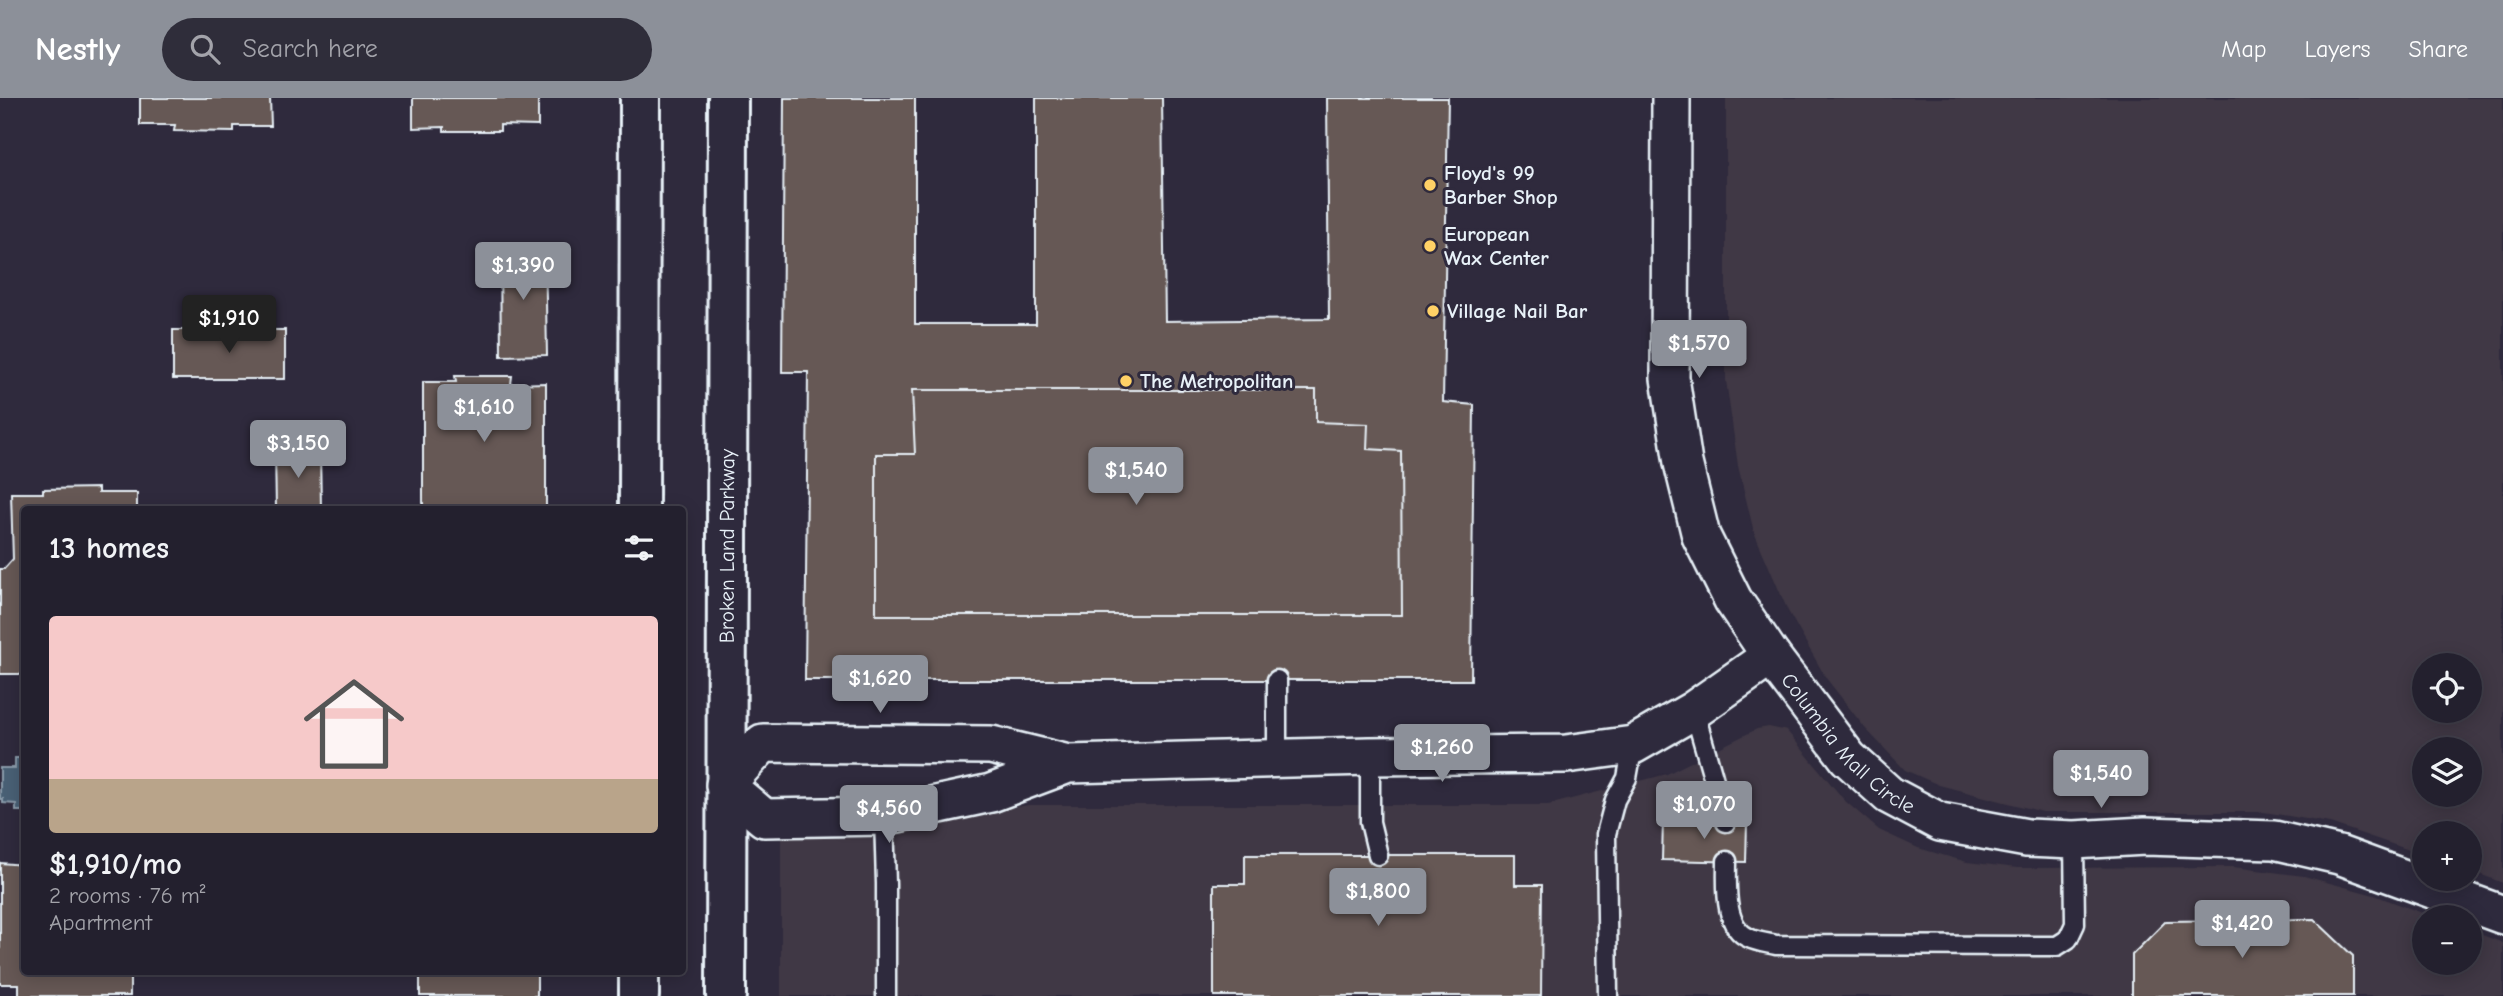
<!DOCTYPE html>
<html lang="en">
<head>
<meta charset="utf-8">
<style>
	:root { --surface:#23202e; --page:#2f2d3a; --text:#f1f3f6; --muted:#a3a3aa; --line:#403e4a; --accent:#8c9099 }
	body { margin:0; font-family:"Comic Neue",sans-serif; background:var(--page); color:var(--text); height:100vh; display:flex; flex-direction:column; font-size:26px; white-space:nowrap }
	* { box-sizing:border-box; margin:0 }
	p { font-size:23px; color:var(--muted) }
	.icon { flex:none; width:38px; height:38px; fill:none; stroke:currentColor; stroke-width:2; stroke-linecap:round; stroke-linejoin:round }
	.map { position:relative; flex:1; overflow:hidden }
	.drawer { position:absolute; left:21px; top:408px; width:665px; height:469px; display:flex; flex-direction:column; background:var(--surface); border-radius:7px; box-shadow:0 4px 18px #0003,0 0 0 2px var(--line) }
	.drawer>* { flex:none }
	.controls { position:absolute; left:2412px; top:555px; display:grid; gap:14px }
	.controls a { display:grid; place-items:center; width:70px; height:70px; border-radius:50%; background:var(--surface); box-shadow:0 4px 18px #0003,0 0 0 2px var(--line); font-size:35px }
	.price { position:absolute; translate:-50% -60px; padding:0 16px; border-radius:7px; background:var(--accent); color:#fff; font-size:23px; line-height:46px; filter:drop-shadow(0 2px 4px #0008) }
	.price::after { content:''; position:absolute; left:50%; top:42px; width:21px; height:16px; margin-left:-10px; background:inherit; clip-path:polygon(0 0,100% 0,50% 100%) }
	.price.on { background:#222; color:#fff }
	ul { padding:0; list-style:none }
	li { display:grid; align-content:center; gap:14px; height:371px; padding:0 28px }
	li+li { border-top:2px solid var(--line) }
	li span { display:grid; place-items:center; height:217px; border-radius:7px; color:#555 }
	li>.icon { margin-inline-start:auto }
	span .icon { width:126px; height:126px; fill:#fffc; stroke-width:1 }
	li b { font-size:30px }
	h2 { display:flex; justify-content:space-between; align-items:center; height:84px; padding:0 28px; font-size:30px }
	header { display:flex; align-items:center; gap:42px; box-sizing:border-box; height:98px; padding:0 35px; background:var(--accent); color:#fff }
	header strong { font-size:33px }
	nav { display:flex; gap:38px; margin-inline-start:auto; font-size:24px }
	.search { width:490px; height:63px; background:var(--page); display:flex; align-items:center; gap:18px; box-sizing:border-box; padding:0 24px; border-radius:38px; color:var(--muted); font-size:26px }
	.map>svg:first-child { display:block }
</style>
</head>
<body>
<header>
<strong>Nestly</strong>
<div class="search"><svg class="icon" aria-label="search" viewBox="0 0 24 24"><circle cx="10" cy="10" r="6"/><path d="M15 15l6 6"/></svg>Search here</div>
<nav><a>Map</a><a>Layers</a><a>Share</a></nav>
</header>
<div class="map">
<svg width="2503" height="898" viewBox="0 0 2503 898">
	<rect width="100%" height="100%" fill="#2f2a3d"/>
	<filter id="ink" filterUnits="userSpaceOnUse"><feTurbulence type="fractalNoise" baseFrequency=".0143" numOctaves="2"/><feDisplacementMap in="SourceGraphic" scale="14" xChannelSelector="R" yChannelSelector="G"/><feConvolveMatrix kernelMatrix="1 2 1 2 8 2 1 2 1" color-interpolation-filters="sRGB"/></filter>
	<g filter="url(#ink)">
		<path fill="#403844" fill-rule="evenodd" d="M1726 0H2503V785L2469 772V735H2424V757L2330 725 2264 714H2043L1939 687 1905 672 1865 630 1826 580 1788 513 1754 434 1738 368 1726 282ZM2424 567H2469V612H2424ZM2424 651H2469V696H2424Z
			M1769 629 1787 633 1845 703 1879 732 1918 750 1967 764 2017 770 2233 769 2304 778 2374 797 2433 819H2424V864H2469V832L2503 845V898H781V740L842 739 1029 707H1548L1667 676 1757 631Z"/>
		<path fill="#4a6075" stroke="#899aa9" stroke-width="2" d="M15 660H24V713H16V706L3 705V701H0V670H15Z"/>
		<path fill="#665955" stroke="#e8f1f8" stroke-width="2" fill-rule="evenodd" d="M140 0H270L271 28H234V34L174 33 175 27H140Z
			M413 0H538V28L500 27V33H444V29L413 30Z
			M784 0H915V226H1036V0H1162L1165 223 1329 221 1327 0H1448L1443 304 1474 307 1471 582H805L808 274H782ZM912 292H1316V324L1368 326 1367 351 1401 353 1402 517H876V356H915Z
			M545 149 547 257 501 258 500 150Z
			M173 232H285V281H173Z
			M455 278H512L511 286 546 285V411H423V284H456Z
			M912 292H1316V324L1368 326 1367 351 1401 353 1402 517H876V356H915Z
			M275 352H320L321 411H276Z
			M98 390V395H137V411H24V576H0V471H4L13 461 11 395H43V391Z
			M1663 722 1747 724 1746 764 1662 762Z
			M1245 757H1515V787H1542L1541 898H1214V786H1245Z
			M0 765 24 767V873H130V898H19V886H0Z
			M2314 821 2353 858V898H2132V857L2166 823Z
			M420 873H537V898H420Z"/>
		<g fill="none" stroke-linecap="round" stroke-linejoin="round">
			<defs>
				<path id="lane" d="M1277 582V660
					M1694 612 1726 724
					M1370 658V724L1378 757
					M884 718 886 786V898
					M1727 763C1727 786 1723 829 1749 840 1757 844 1767 845 1776 847L2057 848 2068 841 2075 826 2074 742
					M1608 898 1606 736 1615 702 1627 680 1633 647"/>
				<g id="street">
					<path id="s1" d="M1671 0 1670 280 1683 365 1701 438 1733 502 1771 558 1848 660 1889 697 1940 724 2027 740 2074 742 2145 738 2274 742 2339 757 2503 817"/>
					<path d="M1068 666 991 695 884 718 764 720 725 687 763 645 991 647 1068 666 1370 658 1566 656 1633 647 1694 612 1771 558"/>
				</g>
				<g id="secondary">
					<path d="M639 411 640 0"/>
					<path d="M639 873V898"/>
					<path id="s2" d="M726 898 728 0"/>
				</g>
			</defs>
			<use href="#lane" stroke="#e8f1f8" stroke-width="23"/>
			<use href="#street" stroke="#e8f1f8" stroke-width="42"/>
			<use href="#secondary" stroke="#e8f1f8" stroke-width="44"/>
			<use href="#lane" stroke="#2f2a3d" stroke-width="18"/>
			<use href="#street" stroke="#2f2a3d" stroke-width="37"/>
			<use href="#secondary" stroke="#2f2a3d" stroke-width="38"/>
		</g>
	</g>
	<g fill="#ffd166" stroke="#2f2a3d" stroke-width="2.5">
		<circle cx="1430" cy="87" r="7"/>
		<circle cx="1430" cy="148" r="7"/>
		<circle cx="1433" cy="213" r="7"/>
		<circle cx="1126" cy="283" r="7"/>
	</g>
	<g text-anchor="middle" stroke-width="6" stroke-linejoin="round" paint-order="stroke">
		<g font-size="21" font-weight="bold" fill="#e8f1f8" stroke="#2f2a3d" text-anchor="start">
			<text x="1444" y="82">Floyd's 99<tspan x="1444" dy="24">Barber Shop</tspan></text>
			<text x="1444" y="143">European<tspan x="1444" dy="24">Wax Center</tspan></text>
			<text x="1447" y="220">Village Nail Bar</text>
			<text x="1140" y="290">The Metropolitan</text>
		</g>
		<g font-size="21" fill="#e8f1f8" stroke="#2f2a3d">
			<text dy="7" stroke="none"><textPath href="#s2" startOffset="450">Broken Land Parkway</textPath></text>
			<text dy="7" stroke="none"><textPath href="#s1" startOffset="698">Columbia Mall Circle</textPath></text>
		</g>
	</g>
</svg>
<div class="controls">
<a><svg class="icon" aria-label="locate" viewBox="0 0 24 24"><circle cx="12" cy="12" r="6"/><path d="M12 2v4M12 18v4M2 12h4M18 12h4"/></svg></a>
<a><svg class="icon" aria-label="layers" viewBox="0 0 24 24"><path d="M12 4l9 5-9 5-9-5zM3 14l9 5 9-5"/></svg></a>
<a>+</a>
<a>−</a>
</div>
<b class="price" style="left:523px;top:204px">$1,390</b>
<b class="price on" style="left:229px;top:257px">$1,910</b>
<b class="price" style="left:1699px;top:282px">$1,570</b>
<b class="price" style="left:484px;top:346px">$1,610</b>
<b class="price" style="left:298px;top:382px">$3,150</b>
<b class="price" style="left:1136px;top:409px">$1,540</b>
<b class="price" style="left:880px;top:617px">$1,620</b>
<b class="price" style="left:1442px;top:686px">$1,260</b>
<b class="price" style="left:2101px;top:712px">$1,540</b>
<b class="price" style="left:1704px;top:743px">$1,070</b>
<b class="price" style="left:889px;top:747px">$4,560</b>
<b class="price" style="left:1378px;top:830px">$1,800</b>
<b class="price" style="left:2242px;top:862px">$1,420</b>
<section class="drawer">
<h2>13 homes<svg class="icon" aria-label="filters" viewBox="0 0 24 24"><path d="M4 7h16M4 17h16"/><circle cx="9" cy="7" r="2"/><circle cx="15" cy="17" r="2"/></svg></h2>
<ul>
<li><span style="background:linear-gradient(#f6c9c9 75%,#b9a48a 0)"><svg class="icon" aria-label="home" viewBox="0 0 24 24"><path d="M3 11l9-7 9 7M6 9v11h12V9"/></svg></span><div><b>$1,910/mo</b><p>2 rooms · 76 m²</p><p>Apartment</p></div></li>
</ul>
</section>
</div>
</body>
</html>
